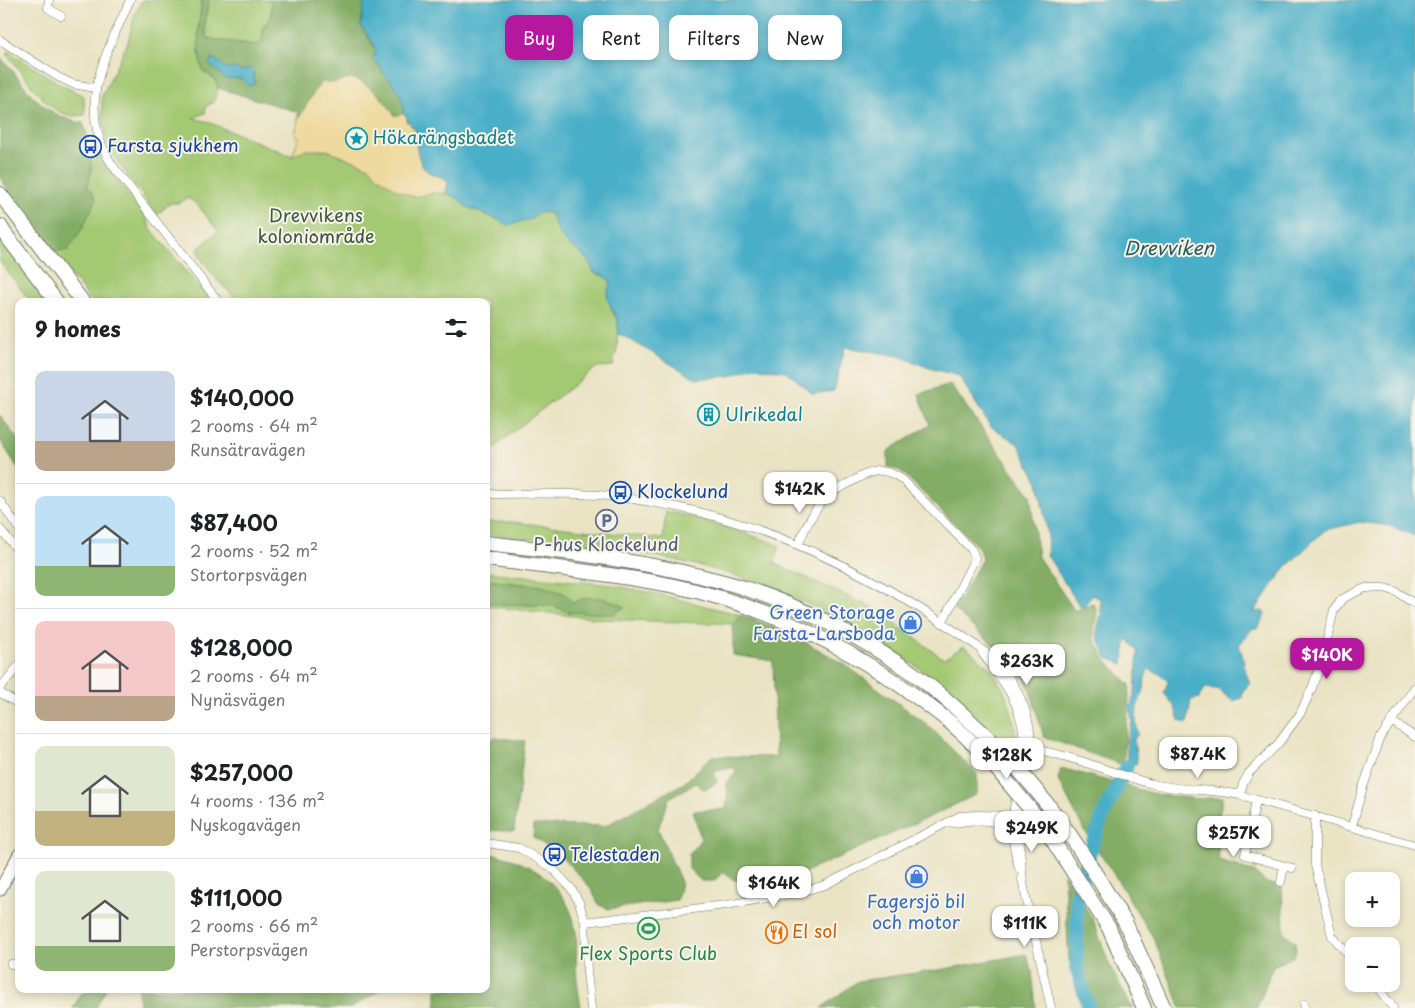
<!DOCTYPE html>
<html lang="en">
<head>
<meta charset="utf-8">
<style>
	:root { --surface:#fff; --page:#f6f6f6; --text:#202124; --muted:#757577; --line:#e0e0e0; --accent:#b5179e }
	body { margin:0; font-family:"Playpen Sans",sans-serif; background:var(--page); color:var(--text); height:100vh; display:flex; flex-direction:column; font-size:19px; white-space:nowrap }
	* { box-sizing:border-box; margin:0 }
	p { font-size:16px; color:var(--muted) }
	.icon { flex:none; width:28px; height:28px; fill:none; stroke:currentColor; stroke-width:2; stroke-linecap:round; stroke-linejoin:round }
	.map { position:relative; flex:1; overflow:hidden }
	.sheet { position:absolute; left:15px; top:298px; width:475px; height:695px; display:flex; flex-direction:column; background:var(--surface); border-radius:10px; box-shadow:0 2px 8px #0003 }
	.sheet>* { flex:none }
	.top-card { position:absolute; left:505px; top:15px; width:475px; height:45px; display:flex; gap:10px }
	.fabs { position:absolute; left:1345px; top:872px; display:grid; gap:10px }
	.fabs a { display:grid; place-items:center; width:55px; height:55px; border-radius:10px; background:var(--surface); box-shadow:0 2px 8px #0003; font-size:25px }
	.price { position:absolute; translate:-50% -42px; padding:0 11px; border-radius:10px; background:#fff; color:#222; font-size:16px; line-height:32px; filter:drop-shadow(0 1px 2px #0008) }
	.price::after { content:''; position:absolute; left:50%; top:30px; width:15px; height:11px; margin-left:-8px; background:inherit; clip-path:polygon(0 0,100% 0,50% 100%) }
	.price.on { background:var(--accent); color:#fff }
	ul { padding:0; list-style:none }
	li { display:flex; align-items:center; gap:15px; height:125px; padding:0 20px }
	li+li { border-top:1px solid var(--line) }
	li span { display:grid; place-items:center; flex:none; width:140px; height:100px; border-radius:10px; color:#555 }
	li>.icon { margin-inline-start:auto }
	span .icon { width:60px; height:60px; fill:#fffc; stroke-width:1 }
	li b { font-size:21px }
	h2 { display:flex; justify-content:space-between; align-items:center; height:60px; padding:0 20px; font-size:21px }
	.tag { padding:0 18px; border-radius:10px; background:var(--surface); box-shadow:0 2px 8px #0003; font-size:18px; line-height:45px }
	.tag.on { background:var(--accent); color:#fff }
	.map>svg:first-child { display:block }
</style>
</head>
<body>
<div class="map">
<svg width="1415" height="1008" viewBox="0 0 1415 1008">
	<rect width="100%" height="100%" fill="#f7f3e8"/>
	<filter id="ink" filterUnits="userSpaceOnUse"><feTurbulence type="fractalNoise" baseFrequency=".02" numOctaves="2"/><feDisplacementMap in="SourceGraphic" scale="10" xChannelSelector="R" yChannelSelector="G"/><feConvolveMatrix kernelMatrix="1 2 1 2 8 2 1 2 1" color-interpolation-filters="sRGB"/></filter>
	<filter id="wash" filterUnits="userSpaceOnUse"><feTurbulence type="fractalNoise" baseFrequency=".0096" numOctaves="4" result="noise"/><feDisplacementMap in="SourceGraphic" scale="20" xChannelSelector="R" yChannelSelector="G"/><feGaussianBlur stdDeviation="1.12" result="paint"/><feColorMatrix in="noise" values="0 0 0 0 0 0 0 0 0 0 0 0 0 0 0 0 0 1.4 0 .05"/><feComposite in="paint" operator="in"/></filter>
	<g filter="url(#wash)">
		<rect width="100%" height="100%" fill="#eae3c3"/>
		<path fill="#a4c973" stroke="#628354" d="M142 0H202C199 24 195 47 203 71L215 79 218 88 214 102 206 106 205 113 193 118 205 121 292 156 304 150H326L370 167 377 176 414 197C429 194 447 189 460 199 463 202 464 205 468 207 481 214 495 217 507 225L532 219 539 212 550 213C554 220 555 229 560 235 571 250 588 253 594 273L605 276 611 283 607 293 612 312 618 321 617 349 613 366 597 367 510 434 486 456V301H238L219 282 199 256V248L218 231 197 204 188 198 179 203H170L157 215 117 161 110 149 106 138 102 112V96L128 42 134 17Z
			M209 0H269L271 1V17L263 27V37L258 45 215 40 206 37 205 19Z
			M8 51 63 86 84 96 85 115C50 124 27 75 8 56Z
			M90 142 101 159 147 219 150 228 211 301H91L53 251 68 250 92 191 87 186 91 175Z
			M0 239 47 301H30L0 262Z
			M666 511C705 520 742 531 780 546L774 563 873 608 944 659 964 646C972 653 981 660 988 667 1008 690 1017 722 1016 752 988 728 963 701 934 679 875 635 807 599 736 576 657 551 569 544 486 534V522H512L663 539Z
			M486 572 612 585 662 595 741 615 733 624 601 619 486 606V603L554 606 568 612 613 614 625 607 573 603 541 586 486 580Z"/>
		<path fill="#83ad65" stroke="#51754c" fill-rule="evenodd" d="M202 0H209L205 19 206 37 215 40 258 45 263 37V27L271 17V2L269 0H360L364 2 361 26 376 50 377 65 382 68V72C394 84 405 95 403 114L395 116 389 107 366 84 350 78 335 83 322 82 316 89 298 120V112L218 88 215 79 203 71C195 47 199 24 202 0ZM222 66 227 69 235 68 239 71 255 73 252 77 255 81 254 84 249 86 241 78H225L220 72Z
			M0 58C14 69 22 85 34 97 47 110 65 121 83 123 91 144 95 165 87 186L92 191 96 199 83 227 68 250 53 251 47 241 29 215 11 196 0 175Z
			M950 384 1030 495 1038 557 1075 611 1093 603 1097 611 1093 637 1106 660 1130 685 1123 765 1044 737 1029 687 1013 663 954 610 982 559 979 548 901 471 888 467V451L930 425 919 394Z
			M0 415 19 442V470L0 440Z
			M486 580 541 586 564 593 573 603C589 593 609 598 625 607L613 614 568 612 554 606 486 603Z
			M741 615 791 634 844 664 928 725 977 774V794L936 814 790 879 734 880 723 872 714 881H701L689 869V854L701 839 693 811 726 809 728 791 726 783 735 774 736 768H723L714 773 717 782 710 787 703 789 696 783 669 798 658 829 681 882 677 900 609 909 599 905 590 887 561 856 533 837 534 825 605 826 684 783 712 756 776 757 773 661 733 655V624Z
			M494 737 525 741 514 831 486 830V744Z
			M1061 768 1155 794 1198 799 1223 797 1217 824 1219 861 1253 871 1267 883 1282 887 1284 932 1295 942 1296 950 1293 957 1273 966 1257 1008H1181L1154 939 1117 879 1083 828 1058 780Z
			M486 853C527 859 567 883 575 927 578 941 576 955 576 969 577 982 579 995 581 1008H436V989H486Z
			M1064 874 1093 919 1109 964 1132 1008H1082L1069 959Z
			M1026 954 1032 971 1036 1008H821L858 981 945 969Z
			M93 989H106L96 1008H73L81 994Z
			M138 989H382L351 1008H139Z"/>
		<path fill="#eeda9e" stroke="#868c69" d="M350 78C367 81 386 101 395 116L403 114 407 116V122L409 121 412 127 415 128V139L418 151 448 182 446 193H432L414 197 397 190 377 176 370 167 327 150H304L292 156 299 137 295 135 298 120 316 89 322 82 335 83Z"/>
		<path fill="#4aafc9" stroke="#34767e" d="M360 0H1415V536L1390 526 1360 522 1325 530 1286 567 1254 612 1263 611 1265 615 1258 628H1253L1239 645C1244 657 1244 671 1250 683L1243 691 1242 698 1233 701 1217 689 1204 688 1199 698 1191 700 1187 724 1179 720 1174 706 1164 693 1168 682 1160 674 1148 669 1145 678 1144 689 1137 707 1136 721 1138 735 1134 739 1137 763 1127 766V740L1132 722 1130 708 1135 691 1138 652 1127 638 1123 664 1107 658 1096 634 1101 614 1100 599 1093 595 1084 606 1079 605 1047 555 1048 535 1038 482 1018 444 990 426 959 376 929 368 899 356 845 347 834 391 813 394 786 371 754 367 730 376 696 379 629 339 618 334V321L608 301 607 293 611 282 605 276 594 273C588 253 571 250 560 235 555 229 554 220 550 213L539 212 532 219 507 225 497 219 465 206 459 199 446 193 448 182C444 177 437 176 430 173 416 166 416 141 415 128L412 127 409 121 407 123V116L403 114C405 95 393 84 382 71V68L373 60 376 50C372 42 367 33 361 26L364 2Z
			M215 59 227 69 235 68C241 72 243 71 249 68L255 73 253 77 255 81 254 84 249 86 241 78 229 79 225 78 209 64 211 60Z"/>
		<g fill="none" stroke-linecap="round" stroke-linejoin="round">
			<path stroke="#4aafc9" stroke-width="14" d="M1089 1008 1077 970V894L1093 842 1104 813 1127 766"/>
		</g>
	</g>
	<g filter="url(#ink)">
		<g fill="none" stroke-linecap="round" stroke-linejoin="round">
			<defs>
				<path id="minor" d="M49 0 48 8 61 16
					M130 0C105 57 74 107 113 166L218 301
					M0 40 58 77 73 84 95 88
					M486 494C527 494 568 492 608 496 725 508 834 553 932 616 971 642 1005 658 1023 704 1040 747 1024 774 1020 816 1018 837 1021 860 1023 882
					M0 501 19 529
					M0 529 19 552
					M798 545C805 528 813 511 825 498 830 492 837 489 844 486 867 473 879 463 903 480L972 550 975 558 942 623
					M982 653C1001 679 1018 697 1023 731 1027 758 1016 788 1013 815 1011 833 1014 851 1019 868
					M0 688 19 665
					M0 693 19 704
					M1391 721 1415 737
					M1024 748C1068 753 1110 773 1153 784 1182 791 1211 789 1240 795L1415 845
					M1240 795 1243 784 1249 773 1278 744 1300 714 1312 688 1322 660 1334 610 1342 599 1365 588H1384L1395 591 1415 604
					M1256 800 1245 855 1292 868
					M1315 816V865L1332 936 1354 961
					M954 823 975 820 1017 824
					M1352 826 1363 787 1381 737 1415 687
					M486 843 519 848 551 867 571 888 579 902 585 922 587 972 591 1008
					M1022 879 1051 1008
					M1281 882 1284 866
					M585 922 726 905 797 893 825 885 960 816 976 815 1020 816
					M11 964H19
					M1375 984 1393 1008
					M1304 1004 1305 1008"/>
				<path id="secondary" d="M0 890 19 854"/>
				<path id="motorway" d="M0 194 82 301
					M0 226 5 234 56 301
					M486 543C558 551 630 559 700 576 715 580 730 583 744 588 802 607 857 635 907 669 939 691 968 719 996 745
					M486 559C548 567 609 573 670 585 772 606 865 655 946 719 960 730 972 743 985 755
					M1125 922 1164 1008
					M1109 928 1144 1008"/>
			</defs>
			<use href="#minor" stroke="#676" stroke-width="9"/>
			<use href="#secondary" stroke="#676" stroke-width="13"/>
			<use href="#motorway" stroke="#676" stroke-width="16"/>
			<use href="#minor" stroke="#fff" stroke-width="8"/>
			<use href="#secondary" stroke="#fff" stroke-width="11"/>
			<use href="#motorway" stroke="#fff" stroke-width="14"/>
			<defs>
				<path id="motorway-bridge" d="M996 745C1025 776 1053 808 1076 844 1093 869 1109 896 1125 922
					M985 755 1041 822 1109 928"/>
			</defs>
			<use href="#motorway-bridge" stroke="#676" stroke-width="16" stroke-linecap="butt"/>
			<use href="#motorway-bridge" stroke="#fff" stroke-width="14"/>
		</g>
	</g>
	<defs>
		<symbol id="sight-ring" viewBox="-11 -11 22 22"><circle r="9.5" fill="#f7f3e8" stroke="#0f9aa8" stroke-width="1.5"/><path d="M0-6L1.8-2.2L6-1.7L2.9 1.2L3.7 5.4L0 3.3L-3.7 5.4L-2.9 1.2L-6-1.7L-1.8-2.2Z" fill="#0f9aa8"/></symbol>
		<symbol id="bus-ring" viewBox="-11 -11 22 22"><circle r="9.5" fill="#f7f3e8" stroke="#1a4fb4" stroke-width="1.5"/><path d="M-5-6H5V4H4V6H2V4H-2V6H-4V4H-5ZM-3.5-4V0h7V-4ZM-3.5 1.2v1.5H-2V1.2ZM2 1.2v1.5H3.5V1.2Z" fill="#1a4fb4"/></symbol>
		<symbol id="building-ring" viewBox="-11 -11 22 22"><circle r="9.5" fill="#f7f3e8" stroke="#0f9aa8" stroke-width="1.5"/><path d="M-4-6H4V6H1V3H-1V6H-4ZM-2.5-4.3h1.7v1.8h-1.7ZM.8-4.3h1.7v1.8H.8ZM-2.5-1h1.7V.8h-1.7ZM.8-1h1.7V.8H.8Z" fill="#0f9aa8"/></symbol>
		<symbol id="parking-ring" viewBox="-11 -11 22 22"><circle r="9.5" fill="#f7f3e8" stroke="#5c6f8a" stroke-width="1.5"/><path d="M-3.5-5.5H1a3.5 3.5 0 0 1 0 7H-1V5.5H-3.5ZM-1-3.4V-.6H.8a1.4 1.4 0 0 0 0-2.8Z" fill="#5c6f8a"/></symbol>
		<symbol id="shop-ring" viewBox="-11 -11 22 22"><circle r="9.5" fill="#f7f3e8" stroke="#3f7fe0" stroke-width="1.5"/><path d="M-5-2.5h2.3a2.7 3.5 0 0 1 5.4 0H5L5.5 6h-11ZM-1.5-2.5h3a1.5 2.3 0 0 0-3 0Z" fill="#3f7fe0"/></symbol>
		<symbol id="stadium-ring" viewBox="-11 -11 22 22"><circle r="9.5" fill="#f7f3e8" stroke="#2e9e5b" stroke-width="1.5"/><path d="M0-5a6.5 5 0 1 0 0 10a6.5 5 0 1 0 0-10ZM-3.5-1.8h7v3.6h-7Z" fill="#2e9e5b"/></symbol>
		<symbol id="restaurant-ring" viewBox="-11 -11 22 22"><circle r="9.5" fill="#f7f3e8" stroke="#e8710a" stroke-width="1.5"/><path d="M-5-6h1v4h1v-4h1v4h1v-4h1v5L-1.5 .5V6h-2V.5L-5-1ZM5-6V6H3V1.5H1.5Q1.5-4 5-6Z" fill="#e8710a"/></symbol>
	</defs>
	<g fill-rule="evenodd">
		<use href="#sight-ring" x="344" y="126" width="25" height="25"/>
		<use href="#bus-ring" x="78" y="134" width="25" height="25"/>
		<use href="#building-ring" x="696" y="402" width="25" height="25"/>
		<use href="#bus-ring" x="608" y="480" width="25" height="25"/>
		<use href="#parking-ring" x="594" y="508" width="25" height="25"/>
		<use href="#shop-ring" x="898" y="610" width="25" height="25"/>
		<use href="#bus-ring" x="542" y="842" width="25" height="25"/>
		<use href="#shop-ring" x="904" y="864" width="25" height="25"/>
		<use href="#stadium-ring" x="636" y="916" width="25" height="25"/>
		<use href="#restaurant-ring" x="764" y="920" width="25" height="25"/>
	</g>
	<g text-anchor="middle" stroke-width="4" stroke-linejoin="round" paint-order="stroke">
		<g font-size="18" fill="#0d838f" stroke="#f7f3e8" text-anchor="start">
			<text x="373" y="144">Hökarängsbadet</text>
			<text x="725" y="421">Ulrikedal</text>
		</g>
		<g font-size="18" fill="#164399" stroke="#f7f3e8" text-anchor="start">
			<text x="107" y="152">Farsta sjukhem</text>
			<text x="637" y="498">Klockelund</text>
			<text x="570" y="861">Telestaden</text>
		</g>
		<g font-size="18" fill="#3a5941" stroke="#f7f3e8">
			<text x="316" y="222">Drevvikens<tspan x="316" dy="21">koloniområde</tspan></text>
		</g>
		<g font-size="18" fill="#4e5e75" stroke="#f7f3e8">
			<text x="606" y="551">P-hus Klockelund</text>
		</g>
		<g font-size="18" fill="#366cbe" stroke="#f7f3e8" text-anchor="end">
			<text x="895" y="619">Green Storage<tspan x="895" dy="21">Farsta-Larsboda</tspan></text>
			<text x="916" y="908" text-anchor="middle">Fagersjö bil<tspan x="916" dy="21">och motor</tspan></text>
		</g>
		<g font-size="18" fill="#c56008" stroke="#f7f3e8" text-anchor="start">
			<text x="792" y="938">El sol</text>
		</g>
		<g font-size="18" fill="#27864d" stroke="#f7f3e8">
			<text x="648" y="960">Flex Sports Club</text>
		</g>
		<g font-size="19" font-style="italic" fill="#2a5a59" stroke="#f7f3e8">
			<text x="1169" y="255">Drevviken</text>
		</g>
	</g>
</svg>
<div class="fabs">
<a>+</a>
<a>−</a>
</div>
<b class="price" style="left:800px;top:514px">$142K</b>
<b class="price on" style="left:1327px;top:680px">$140K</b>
<b class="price" style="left:1027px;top:686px">$263K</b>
<b class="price" style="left:1198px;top:779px">$87.4K</b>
<b class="price" style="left:1007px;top:780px">$128K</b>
<b class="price" style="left:1032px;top:853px">$249K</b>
<b class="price" style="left:1234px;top:858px">$257K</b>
<b class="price" style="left:774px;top:908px">$164K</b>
<b class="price" style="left:1025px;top:948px">$111K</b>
<div class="top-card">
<a class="tag on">Buy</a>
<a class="tag">Rent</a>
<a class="tag">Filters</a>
<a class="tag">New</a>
</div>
<section class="sheet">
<h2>9 homes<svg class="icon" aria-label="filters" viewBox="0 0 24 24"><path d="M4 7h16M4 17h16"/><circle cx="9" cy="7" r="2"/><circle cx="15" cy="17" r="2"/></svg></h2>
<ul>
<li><span style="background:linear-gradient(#c9d6e8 70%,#b9a48a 0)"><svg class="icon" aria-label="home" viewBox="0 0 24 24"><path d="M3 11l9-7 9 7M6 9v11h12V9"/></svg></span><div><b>$140,000</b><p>2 rooms · 64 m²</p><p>Runsätravägen</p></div></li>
<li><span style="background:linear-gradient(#bfe0f5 70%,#8fb573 0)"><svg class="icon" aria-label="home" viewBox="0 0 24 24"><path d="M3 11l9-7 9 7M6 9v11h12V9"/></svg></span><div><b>$87,400</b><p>2 rooms · 52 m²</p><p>Stortorpsvägen</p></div></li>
<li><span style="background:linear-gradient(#f6c9c9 75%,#b9a48a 0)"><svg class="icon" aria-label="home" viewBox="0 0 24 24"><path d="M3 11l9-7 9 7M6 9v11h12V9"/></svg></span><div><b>$128,000</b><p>2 rooms · 64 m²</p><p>Nynäsvägen</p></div></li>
<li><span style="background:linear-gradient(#dfe7d0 65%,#c2b280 0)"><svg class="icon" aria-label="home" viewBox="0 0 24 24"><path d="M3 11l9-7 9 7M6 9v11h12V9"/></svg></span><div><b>$257,000</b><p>4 rooms · 136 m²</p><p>Nyskogavägen</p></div></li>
<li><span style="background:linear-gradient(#dfe7d0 75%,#8fb573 0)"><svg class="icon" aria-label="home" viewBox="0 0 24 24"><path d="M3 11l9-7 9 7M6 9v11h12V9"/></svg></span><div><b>$111,000</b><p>2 rooms · 66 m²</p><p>Perstorpsvägen</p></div></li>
</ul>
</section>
</div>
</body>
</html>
